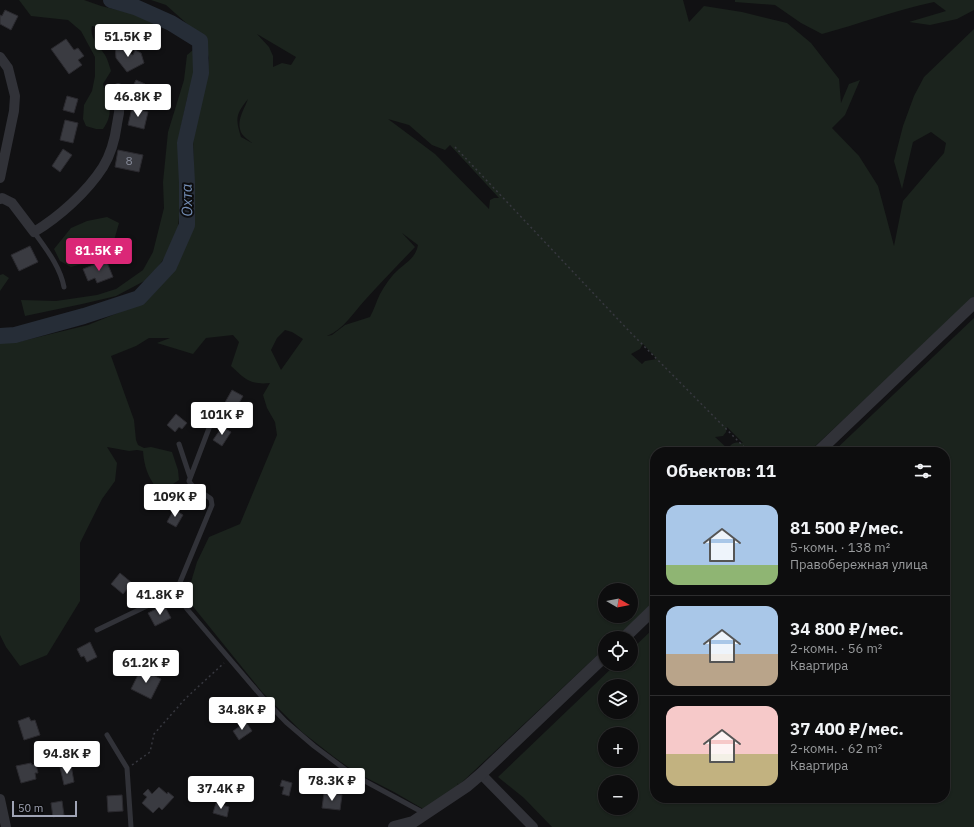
<!DOCTYPE html>
<html lang="ru">
<head>
<meta charset="utf-8">
<style>
	:root { --surface:#0d0d0e; --page:#1b1b1c; --text:#f1f3f6; --muted:#9a9c9e; --line:#2d2d2e; --accent:#db2777 }
	body { margin:0; font-family:"IBM Plex Sans",sans-serif; background:var(--page); color:var(--text); height:100vh; display:flex; flex-direction:column; font-size:15px; white-space:nowrap }
	* { box-sizing:border-box; margin:0 }
	p { font-size:13px; color:var(--muted) }
	.icon { flex:none; width:22px; height:22px; fill:none; stroke:currentColor; stroke-width:2; stroke-linecap:round; stroke-linejoin:round }
	.map { position:relative; flex:1; overflow:hidden }
	.drawer { position:absolute; left:650px; top:447px; width:300px; height:356px; display:flex; flex-direction:column; background:var(--surface); border-radius:16px; box-shadow:0 1px 3px #0004,0 0 0 1px var(--line) }
	.drawer>* { flex:none }
	.needle { width:26px; rotate:99deg }
	.controls { position:absolute; left:598px; top:583px; display:grid; gap:8px }
	.controls a { display:grid; place-items:center; width:40px; height:40px; border-radius:50%; background:var(--surface); box-shadow:0 1px 3px #0004,0 0 0 1px var(--line); font-size:20px }
	.scale { position:absolute; left:12px; bottom:10px; width:65px; box-sizing:border-box; padding-left:4px; border:2px solid #a0a4b5; border-top:0; font-size:11px; line-height:14px; white-space:nowrap; color:#a0a4b5; -webkit-text-stroke:3px #0c0c0d; paint-order:stroke }
	.price { position:absolute; translate:-50% -34px; padding:0 9px; border-radius:4px; background:#fff; color:#222; font-size:13px; line-height:26px; filter:drop-shadow(0 1px 2px #0008) }
	.price::after { content:''; position:absolute; left:50%; top:24px; width:12px; height:9px; margin-left:-6px; background:inherit; clip-path:polygon(0 0,100% 0,50% 100%) }
	.price.selected { background:var(--accent); color:#fff }
	ul { padding:0; list-style:none }
	li { display:flex; align-items:center; gap:12px; height:100px; padding:0 16px }
	li+li { border-top:1px solid var(--line) }
	li span { display:grid; place-items:center; flex:none; width:112px; height:80px; border-radius:12px; color:#555 }
	li>.icon { margin-inline-start:auto }
	span .icon { width:48px; height:48px; fill:#fffc; stroke-width:1 }
	li b { font-size:17px }
	h2 { display:flex; justify-content:space-between; align-items:center; height:48px; padding:0 16px; font-size:17px }
	.map>svg:first-child { display:block }
</style>
</head>
<body>
<div class="map">
<svg width="974" height="827" viewBox="0 0 974 827">
	<rect width="100%" height="100%" fill="#111113"/>
	<path fill="#1b231d" fill-rule="evenodd" d="M19 0H84L101 6 134 14 166 27H137L122 32 92 26C89 38 99 46 105 55 108 60 109 65 111 71L103 84C108 103 115 112 103 129H96L86 126 83 119 84 105 92 91 95 76V57L81 31 68 20 31 16Z
		M151 0H683L689 22 704 6 742 12 787 23 811 43 839 79 841 103 849 84 860 80 845 115 832 128 859 156 878 186 894 246 903 201 944 153 946 143 931 132 913 142 902 189 894 161 903 126 914 96 924 77 974 29V297L811 450H805L803 446 797 452H655V601L616 638H605V648L459 785 457 783 459 787 425 810 394 792 355 772 334 757 302 732 262 692 191 604 188 592 197 562 209 537 240 524 277 435 275 422 267 408 263 395 270 383C250 385 245 379 231 366L239 342 233 335 206 338 193 354 157 343 170 338H149L136 346 111 356 134 420 136 440 138 445 144 448 151 447 172 452 178 470 179 480 170 486 157 489C148 477 144 466 143 451L137 450 129 451 107 447 117 463 115 481 102 499 80 543V601L47 655 20 666 6 647 0 635V343L18 342 88 325 145 302 175 270 192 225 194 184 193 137 207 75 209 58 203 38 166 5ZM257 34 296 57 291 65 282 63 273 67V56L269 47ZM248 99C244 110 235 122 242 134 245 138 249 140 252 143L241 137C235 118 236 114 248 99ZM388 119 409 125 432 145 445 150 450 145 499 198H494L490 200 489 209 435 154ZM402 233 418 245C416 257 407 262 399 269 391 276 385 285 380 294 376 302 374 310 370 317L345 325 332 335 327 336C344 329 353 313 365 300 381 282 398 265 415 247ZM285 330 292 332 303 339 281 370 271 350 277 338ZM643 344 657 359 645 361 642 364 631 354 640 349ZM727 427 743 443C736 442 732 442 728 449L715 437 723 436 726 432ZM605 590H631V616H605Z
		M735 0H974V10L957 19 930 25 909 22 946 11 934 2C896 10 859 24 822 34L801 23 775 5 735 2Z
		M193 50 197 67 187 99 178 141 181 196 178 227 167 254 150 278 116 296 82 304 25 316 21 300 56 301 97 295 116 289 143 270 153 252 164 208 163 182 168 132 184 80 187 55Z
		M107 217 119 223 113 244 89 262 71 267 60 261 54 249 71 228 87 221Z
		M3 274 9 278 0 291V275Z
		M974 318V827H552L524 798 498 777 616 664H631V650L655 627V798H945V452H833ZM605 686H631V712H605ZM605 734H631V760H605ZM605 782H631V808H605Z"/>
	<g fill="none" stroke-linecap="round" stroke-linejoin="round">
		<path stroke="#262d37" stroke-width="16" d="M0 336 15 335 84 316 139 298 169 266 187 225V183L185 143 201 73 200 41 171 23 135 7 111 0"/>
	</g>
	<path fill="#3a3b41" stroke="#2b2a2f" d="M5 10 18 16 11 30 0 24V15L2 16Z
		M66 39 74 50 78 48 84 56 78 60 82 65 69 74 51 49Z
		M126 43 129 53 133 55 135 50 141 53 144 63 127 72 116 58 115 45Z
		M136 80 145 84 140 94 131 90Z
		M67 96 78 99 74 113 63 110Z
		M132 108 148 112 144 129 128 125Z
		M65 120 78 123 73 143 60 140Z
		M63 149 72 155 60 172 52 166Z
		M118 150 143 155 139 172 115 167Z
		M30 246 38 262 19 271 11 255Z
		M106 260 113 277 97 283 95 278 88 281 83 269Z
		M232 390 243 396 234 412 223 406Z
		M176 414 187 423 182 429 179 427 175 432 167 425Z
		M222 427 231 432 222 446 213 440Z
		M174 509 183 515 176 527 167 522Z
		M120 573 132 583 123 594 111 584Z
		M164 605 171 618 155 626 148 613Z
		M90 642 97 657 87 662 84 656 81 657 77 649Z
		M141 669 161 679 151 699 131 689Z
		M29 717 31 721 35 720 40 735 24 740 18 721Z
		M246 722 252 731 239 740 233 731Z
		M31 763 32 765 36 764 38 773H35L36 779 21 783 16 766Z
		M71 765 74 782 64 785 60 767Z
		M282 780 292 783 289 796 282 794 284 787 280 786Z
		M159 787 167 794 168 792 174 797 162 810 159 807 153 813 142 803 147 797 143 794 148 789 152 794Z
		M324 793 342 795 340 810 322 808Z
		M122 795 123 811 108 812 107 796Z
		M62 801 64 815 53 817 51 803Z
		M216 803 229 807 227 817 213 813Z"/>
	<g fill="none" stroke-linecap="round" stroke-linejoin="round">
		<path stroke="#37383f" stroke-width="1.5" stroke-dasharray="2 3" stroke-linecap="butt" d="M455 147 629 331 749 452
			M132 765 150 752 154 734 186 698 224 663"/>
		<path stroke="#313238" stroke-width="5" d="M34 232C46 249 60 266 64 287
			M179 444 190 477
			M176 592 212 505 211 499C204 493 192 489 189 481L211 423
			M97 630 176 592 187 609 263 698 286 722 314 746 350 773 424 813
			M107 735 127 768 131 827"/>
		<path stroke="#313238" stroke-width="10" d="M0 57 8 68 15 96 14 111 0 178
			M0 199 2 198 12 203 34 232C59 217 87 192 103 167 111 154 115 139 117 124 120 111 121 101 118 88
			M481 774 533 827
			M0 799 6 827"/>
		<path stroke="#313238" stroke-width="12" d="M818 452 974 303
			M624 638 655 608
			M394 827 413 822 467 786 481 774 605 656"/>
	</g>
	<g text-anchor="middle" stroke-width="4" stroke-linejoin="round" paint-order="stroke">
		<g font-size="12" fill="#868a98">
			<text x="129" y="165">8</text>
		</g>
		<g font-size="15" font-style="italic" fill="#738db4" stroke="#0c0c0d">
			<text transform="translate(187 200) rotate(-91)" y="5">Охта</text>
		</g>
	</g>
</svg>
<div class="controls">
<a><svg class="needle" viewBox="-14 -14 28 28"><path d="M0-13l5 13h-10z" fill="#e53935"/><path d="M0 13l5-13h-10z" fill="#9a9c9e"/></svg></a>
<a><svg class="icon" aria-label="locate" viewBox="0 0 24 24"><circle cx="12" cy="12" r="6"/><path d="M12 2v4M12 18v4M2 12h4M18 12h4"/></svg></a>
<a><svg class="icon" aria-label="layers" viewBox="0 0 24 24"><path d="M12 4l9 5-9 5-9-5zM3 14l9 5 9-5"/></svg></a>
<a>+</a>
<a>−</a>
</div>
<div class="scale">50 m</div>
<b class="price" style="left:128px;top:58px">51.5K ₽</b>
<b class="price" style="left:138px;top:118px">46.8K ₽</b>
<b class="price selected" style="left:99px;top:272px">81.5K ₽</b>
<b class="price" style="left:222px;top:436px">101K ₽</b>
<b class="price" style="left:175px;top:518px">109K ₽</b>
<b class="price" style="left:160px;top:616px">41.8K ₽</b>
<b class="price" style="left:146px;top:684px">61.2K ₽</b>
<b class="price" style="left:242px;top:731px">34.8K ₽</b>
<b class="price" style="left:67px;top:775px">94.8K ₽</b>
<b class="price" style="left:332px;top:802px">78.3K ₽</b>
<b class="price" style="left:221px;top:810px">37.4K ₽</b>
<section class="drawer">
<h2>Объектов: 11<svg class="icon" aria-label="filters" viewBox="0 0 24 24"><path d="M4 7h16M4 17h16"/><circle cx="9" cy="7" r="2"/><circle cx="15" cy="17" r="2"/></svg></h2>
<ul>
<li><span style="background:linear-gradient(#a9c7e8 75%,#8fb573 0)"><svg class="icon" aria-label="home" viewBox="0 0 24 24"><path d="M3 11l9-7 9 7M6 9v11h12V9"/></svg></span><div><b>81 500 ₽/мес.</b><p>5-комн. · 138 m²</p><p>Правобережная улица</p></div></li>
<li><span style="background:linear-gradient(#a9c7e8 60%,#b9a48a 0)"><svg class="icon" aria-label="home" viewBox="0 0 24 24"><path d="M3 11l9-7 9 7M6 9v11h12V9"/></svg></span><div><b>34 800 ₽/мес.</b><p>2-комн. · 56 m²</p><p>Квартира</p></div></li>
<li><span style="background:linear-gradient(#f6c9c9 60%,#c2b280 0)"><svg class="icon" aria-label="home" viewBox="0 0 24 24"><path d="M3 11l9-7 9 7M6 9v11h12V9"/></svg></span><div><b>37 400 ₽/мес.</b><p>2-комн. · 62 m²</p><p>Квартира</p></div></li>
</ul>
</section>
</div>
</body>
</html>
